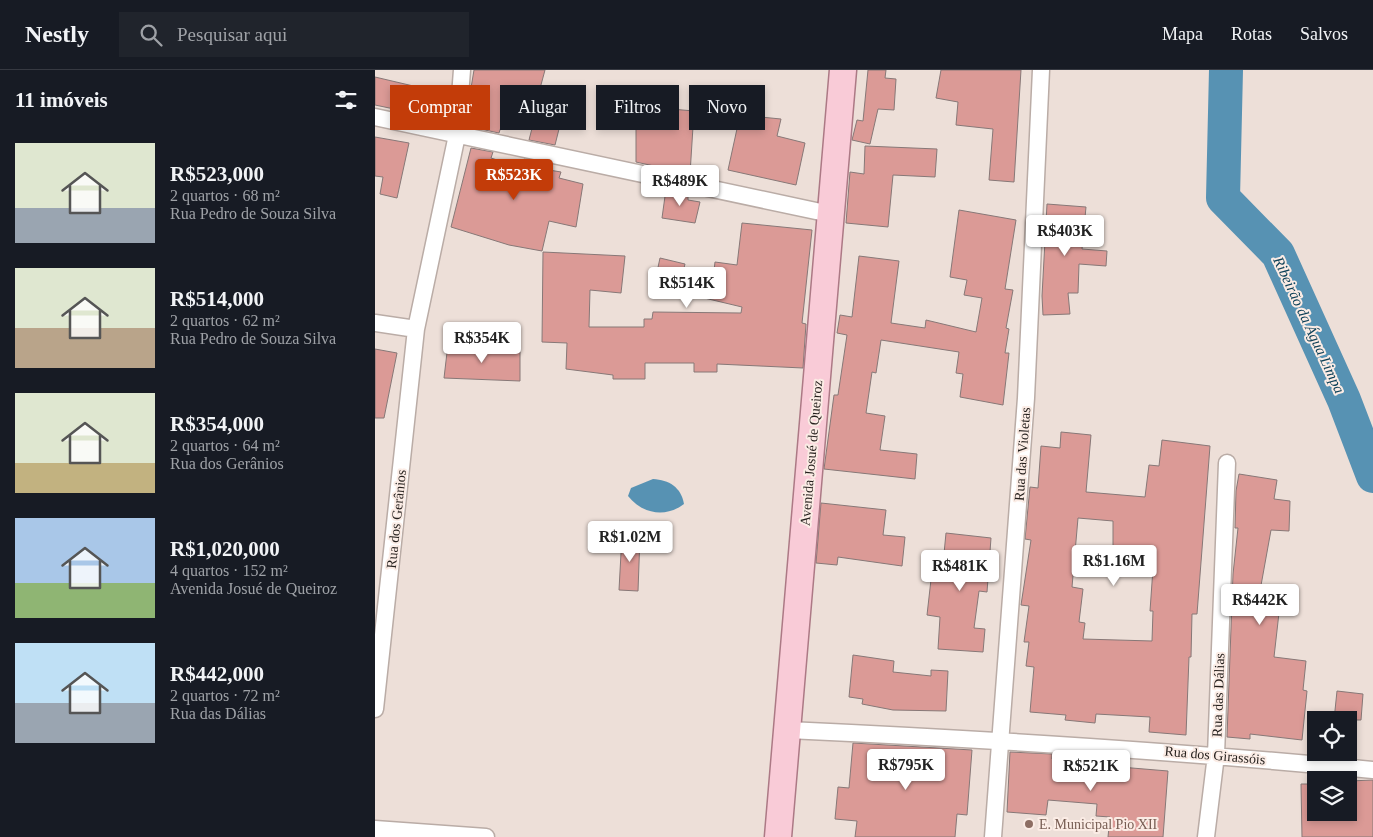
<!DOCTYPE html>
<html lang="pt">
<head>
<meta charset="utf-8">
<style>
	:root { --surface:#171b24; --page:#20242c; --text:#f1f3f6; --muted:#9ea1a6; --line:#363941; --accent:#c33c09 }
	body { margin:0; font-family:"Times New Roman",serif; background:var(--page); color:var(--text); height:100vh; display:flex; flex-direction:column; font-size:19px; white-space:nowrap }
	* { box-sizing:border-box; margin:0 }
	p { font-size:16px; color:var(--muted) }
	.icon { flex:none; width:28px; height:28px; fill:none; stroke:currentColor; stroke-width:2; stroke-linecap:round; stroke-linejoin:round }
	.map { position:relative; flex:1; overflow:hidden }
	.panel { display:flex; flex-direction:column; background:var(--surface); width:375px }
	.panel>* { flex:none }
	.banner { position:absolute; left:15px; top:15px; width:475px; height:45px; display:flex; gap:10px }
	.controls { position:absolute; left:932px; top:641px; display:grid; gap:10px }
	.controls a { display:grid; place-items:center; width:50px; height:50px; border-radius:0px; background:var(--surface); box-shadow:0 2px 8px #0003; font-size:25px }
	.price { position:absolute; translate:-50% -42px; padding:0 11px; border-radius:5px; background:#fff; color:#222; font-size:16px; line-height:32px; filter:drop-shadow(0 1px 2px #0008) }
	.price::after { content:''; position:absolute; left:50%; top:30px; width:15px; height:11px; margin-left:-8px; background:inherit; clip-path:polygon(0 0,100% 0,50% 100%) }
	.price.selected { background:var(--accent); color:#fff }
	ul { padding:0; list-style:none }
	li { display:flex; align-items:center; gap:15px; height:125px; padding:0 15px }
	li span { display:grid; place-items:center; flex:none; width:140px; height:100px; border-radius:0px; color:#555 }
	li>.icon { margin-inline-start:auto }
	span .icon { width:60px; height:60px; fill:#fffc; stroke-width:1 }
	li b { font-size:21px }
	h2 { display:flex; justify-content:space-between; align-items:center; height:60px; padding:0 15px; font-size:21px }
	.tag { padding:0 18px; border-radius:0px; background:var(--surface); box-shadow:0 2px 8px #0003; font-size:18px; line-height:45px }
	.tag.selected { background:var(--accent); color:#fff }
	header { display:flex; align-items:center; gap:30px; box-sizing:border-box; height:70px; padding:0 25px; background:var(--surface); border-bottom:1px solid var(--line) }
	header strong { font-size:24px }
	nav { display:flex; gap:28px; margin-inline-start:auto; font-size:18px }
	.search { width:350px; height:45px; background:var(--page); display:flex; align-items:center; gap:12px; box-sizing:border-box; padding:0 18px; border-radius:0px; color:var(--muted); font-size:19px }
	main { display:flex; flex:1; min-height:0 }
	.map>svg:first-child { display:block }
</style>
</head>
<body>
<header>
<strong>Nestly</strong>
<div class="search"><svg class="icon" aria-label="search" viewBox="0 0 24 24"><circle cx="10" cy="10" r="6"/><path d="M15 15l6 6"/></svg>Pesquisar aqui</div>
<nav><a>Mapa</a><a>Rotas</a><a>Salvos</a></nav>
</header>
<main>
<section class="panel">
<h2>11 imóveis<svg class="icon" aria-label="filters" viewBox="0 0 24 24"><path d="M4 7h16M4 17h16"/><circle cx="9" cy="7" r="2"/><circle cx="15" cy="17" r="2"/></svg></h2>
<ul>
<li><span style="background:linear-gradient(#dfe7d0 65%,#9aa5b1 0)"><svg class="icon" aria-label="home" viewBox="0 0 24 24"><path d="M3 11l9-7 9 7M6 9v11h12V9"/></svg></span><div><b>R$523,000</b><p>2 quartos · 68 m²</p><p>Rua Pedro de Souza Silva</p></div></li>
<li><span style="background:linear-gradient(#dfe7d0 60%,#b9a48a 0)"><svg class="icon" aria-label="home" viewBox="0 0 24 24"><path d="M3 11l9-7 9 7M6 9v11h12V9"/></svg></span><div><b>R$514,000</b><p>2 quartos · 62 m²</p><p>Rua Pedro de Souza Silva</p></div></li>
<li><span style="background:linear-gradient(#dfe7d0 70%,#c2b280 0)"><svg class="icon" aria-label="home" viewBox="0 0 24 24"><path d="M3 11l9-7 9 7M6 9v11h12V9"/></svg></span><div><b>R$354,000</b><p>2 quartos · 64 m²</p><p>Rua dos Gerânios</p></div></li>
<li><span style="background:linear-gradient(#a9c7e8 65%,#8fb573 0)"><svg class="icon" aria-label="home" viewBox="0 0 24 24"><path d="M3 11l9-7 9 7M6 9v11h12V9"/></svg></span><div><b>R$1,020,000</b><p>4 quartos · 152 m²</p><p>Avenida Josué de Queiroz</p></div></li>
<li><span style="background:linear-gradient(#bfe0f5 60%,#9aa5b1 0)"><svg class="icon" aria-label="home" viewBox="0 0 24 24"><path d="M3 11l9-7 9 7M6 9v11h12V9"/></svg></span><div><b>R$442,000</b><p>2 quartos · 72 m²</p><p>Rua das Dálias</p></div></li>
</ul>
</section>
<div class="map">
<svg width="998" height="767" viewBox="0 0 998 767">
	<rect width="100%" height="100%" fill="#eddfd8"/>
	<path fill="#5792b3" d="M278 409C294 410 306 417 309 434 291 448 267 444 253 426L256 418Z"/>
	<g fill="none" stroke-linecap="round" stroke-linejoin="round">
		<path stroke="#5792b3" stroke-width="34" d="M851 0 848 128 903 184 969 330 998 406"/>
	</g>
	<path fill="#db9a96" stroke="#877877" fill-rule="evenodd" d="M99 0H170L160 37 135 29 124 63 96 57 105 20 96 18Z
		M493 0H511L510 8 521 9 519 40 503 39 495 74 477 70 482 50 488 51Z
		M566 0H646L639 112 614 110 618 59 581 55 583 32 561 28Z
		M0 7 68 23 67 49 0 35Z
		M261 36 319 41 315 104 261 92Z
		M162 39 187 47 180 75 154 70Z
		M365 45 406 49 402 66 430 73 421 115 353 100Z
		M0 67 34 73 22 128 5 124 8 107 0 106Z
		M490 76 562 79 560 107 518 105 513 157 471 153 475 102 489 104Z
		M96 78 118 82 116 88 147 98 149 89 176 95 174 100 186 102 184 108 208 114 201 157 174 151 167 181 134 175 76 157Z
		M291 119 313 124V130L325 132 320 153 287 148Z
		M672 134 711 137 707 179 732 181 731 196 704 194 703 223H693L695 244 668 245 667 226Z
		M584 140 641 150 630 219 638 220 631 258 634 259 630 283H634L628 335 585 327 588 304 581 303 584 282 506 270 501 303 497 302 491 343 510 346 505 380 542 384 540 409 449 399 459 325H463L472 265 462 263 465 245 477 247 484 186 524 191 516 253 550 258 551 250 601 262 607 228 589 225 592 210 575 207Z
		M367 153 437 160 427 253 431 254 428 298 342 294V302H319V293H270V309H238V305L191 299 192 273 167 272 168 182 250 186 246 223 215 220 214 257H269V249H277L278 242 366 243 367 237 279 216 285 188 310 194 308 202 338 209 340 192 362 195Z
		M73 274 145 282V311L69 308Z
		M0 279 22 283 9 348H0Z
		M686 362 716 365 711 422 770 427 774 395 784 396 787 370 835 376 822 544H817L816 587H814L811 665 774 662 775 647 721 644 720 653 690 650 691 645 655 642 659 597 651 596 654 572H649L654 536 646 535 656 470 650 469 655 417 663 418 666 376 685 378ZM703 448 738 451V480L779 484 775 541H778L777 571 708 569 710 553 704 552 708 519 697 517Z
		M864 404 902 410 899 429 915 431 914 461 896 460 883 532 905 534 899 587 931 591 928 620 932 621 927 670 875 664V669L852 667 858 504 863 458H860L861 421Z
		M446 433 511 440 508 465 530 467 527 496 463 487 462 495 441 493Z
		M571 463 616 468 612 522 604 521 599 558 610 559 608 582 563 579 565 547 552 545 558 492 568 494Z
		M247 465 265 466 263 521 244 520Z
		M478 585 519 591 518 602 556 606V600L573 601 571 641 518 640 487 634 488 629 474 627Z
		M962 621 988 624 986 650H959Z
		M478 673 597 680 592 745 582 744 580 767H480L482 751 460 749 463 717 474 718Z
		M635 682 677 684V689L710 691 709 694 793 701 788 767H733L735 747 721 746 722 734 673 730 671 745 632 742Z
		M998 710V767H927L926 714H941V742H974V711Z"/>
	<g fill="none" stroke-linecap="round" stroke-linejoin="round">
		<defs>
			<path id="minor" d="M0 47 455 144
				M0 253 41 259
				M0 639 41 259 82 65 87 0
				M413 660C608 669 803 681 998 700
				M0 759 111 767
				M618 767 651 328 666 0
				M831 767 841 685 852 393"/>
			<path id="primary" d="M403 767 468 0"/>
		</defs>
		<use href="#minor" stroke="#baaca6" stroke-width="19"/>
		<use href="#primary" stroke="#ac7985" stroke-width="29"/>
		<use href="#minor" stroke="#fff" stroke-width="16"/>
		<use href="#primary" stroke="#f9cbd7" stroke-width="26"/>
	</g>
	<circle fill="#8d6e63" stroke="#fbece5" stroke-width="2" cx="654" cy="754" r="5"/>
	<g text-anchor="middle" stroke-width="4" stroke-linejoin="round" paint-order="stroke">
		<g font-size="14" fill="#241f1c" stroke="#fbece5">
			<text transform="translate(436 383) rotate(-85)" y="5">Avenida Josué de Queiroz</text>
			<text transform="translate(647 384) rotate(-86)" y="5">Rua das Violetas</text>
			<text transform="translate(21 449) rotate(-84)" y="5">Rua dos Gerânios</text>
			<text transform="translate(843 625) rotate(-88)" y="5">Rua das Dálias</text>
			<text transform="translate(840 685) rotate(5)" y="5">Rua dos Girassóis</text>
		</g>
		<g font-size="14" fill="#785e54" stroke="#fbece5" text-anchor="start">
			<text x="664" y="759">E. Municipal Pio XII</text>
		</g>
		<g font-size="15" font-style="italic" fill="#0e4158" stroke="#fbece5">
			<text transform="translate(934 255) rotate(65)" y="5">Ribeirão da Água Limpa</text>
		</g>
	</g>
</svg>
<div class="controls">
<a><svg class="icon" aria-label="locate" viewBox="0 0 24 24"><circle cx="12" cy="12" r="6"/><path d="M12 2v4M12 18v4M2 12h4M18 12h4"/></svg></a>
<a><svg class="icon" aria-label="layers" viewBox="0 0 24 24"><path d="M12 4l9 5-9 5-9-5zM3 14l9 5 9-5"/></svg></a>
</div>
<b class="price selected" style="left:139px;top:131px">R$523K</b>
<b class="price" style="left:305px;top:137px">R$489K</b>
<b class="price" style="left:690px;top:187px">R$403K</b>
<b class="price" style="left:312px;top:239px">R$514K</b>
<b class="price" style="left:107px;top:294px">R$354K</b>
<b class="price" style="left:255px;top:493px">R$1.02M</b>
<b class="price" style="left:739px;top:517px">R$1.16M</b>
<b class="price" style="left:585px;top:522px">R$481K</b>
<b class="price" style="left:885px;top:556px">R$442K</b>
<b class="price" style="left:531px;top:721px">R$795K</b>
<b class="price" style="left:716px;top:722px">R$521K</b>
<div class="banner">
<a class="tag selected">Comprar</a>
<a class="tag">Alugar</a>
<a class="tag">Filtros</a>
<a class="tag">Novo</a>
</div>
</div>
</main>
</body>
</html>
